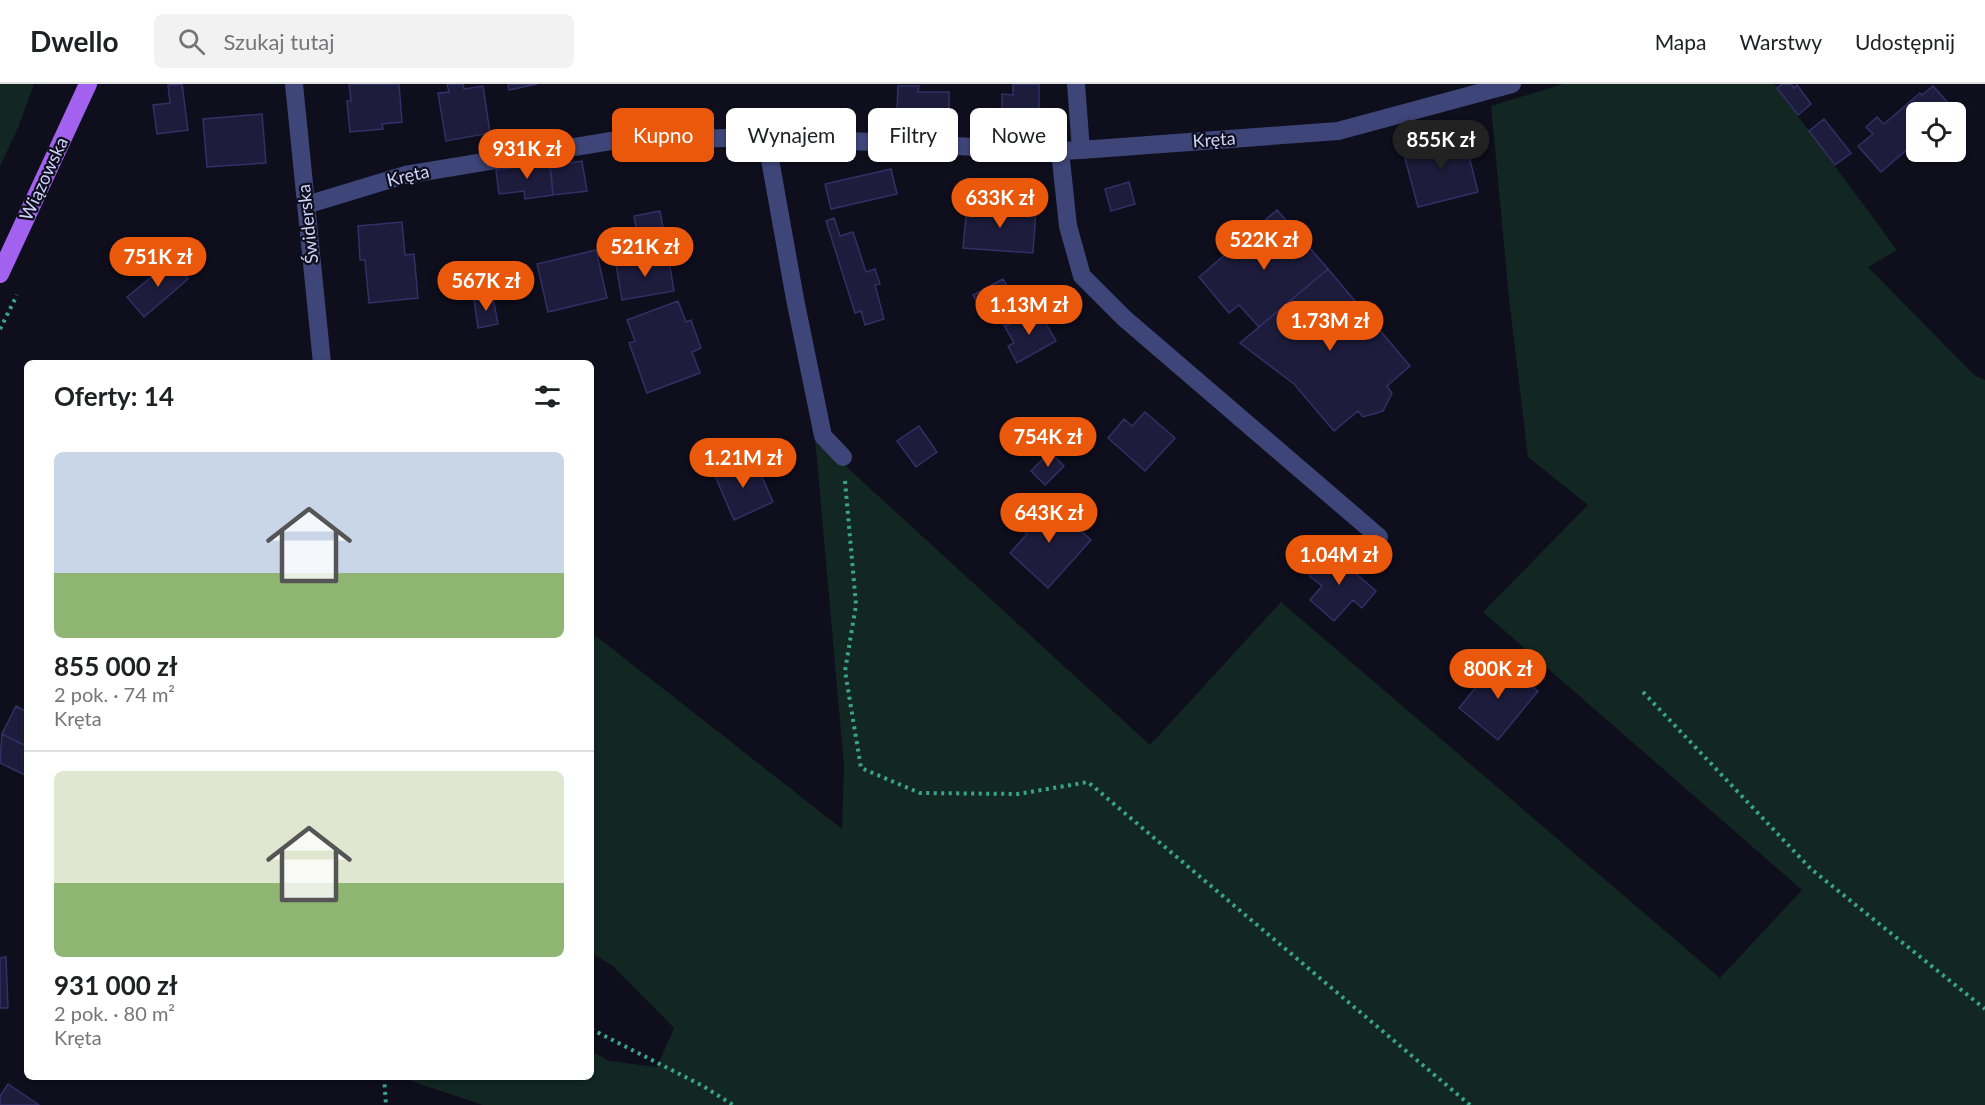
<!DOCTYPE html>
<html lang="pl">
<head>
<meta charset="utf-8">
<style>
	:root { --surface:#fff; --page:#f2f2f2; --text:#202124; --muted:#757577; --line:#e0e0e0; --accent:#ea580c }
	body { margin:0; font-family:Lato,sans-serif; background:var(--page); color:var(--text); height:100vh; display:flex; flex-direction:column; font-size:22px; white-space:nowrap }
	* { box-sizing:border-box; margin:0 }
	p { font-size:20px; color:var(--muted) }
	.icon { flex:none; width:33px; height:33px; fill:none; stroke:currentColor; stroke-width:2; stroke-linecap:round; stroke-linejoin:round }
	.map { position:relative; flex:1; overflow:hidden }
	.drawer { position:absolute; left:24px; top:276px; width:570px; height:720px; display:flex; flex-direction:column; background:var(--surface); border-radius:9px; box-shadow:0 2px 4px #0004 }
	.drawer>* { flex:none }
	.banner { position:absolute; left:612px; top:24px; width:570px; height:54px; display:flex; gap:12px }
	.fabs { position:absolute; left:1906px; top:18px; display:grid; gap:12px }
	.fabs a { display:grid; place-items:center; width:60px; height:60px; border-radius:9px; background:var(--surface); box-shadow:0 2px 4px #0004; font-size:30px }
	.price { position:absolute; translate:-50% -51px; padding:0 14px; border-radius:21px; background:var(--accent); color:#fff; font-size:20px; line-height:39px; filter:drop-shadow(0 2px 3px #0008) }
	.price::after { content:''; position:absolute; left:50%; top:36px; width:18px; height:14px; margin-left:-9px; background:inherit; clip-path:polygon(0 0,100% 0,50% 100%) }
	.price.active { background:#222; color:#fff }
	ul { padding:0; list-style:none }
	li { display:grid; align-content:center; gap:12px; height:318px; padding:0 30px }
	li+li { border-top:2px solid var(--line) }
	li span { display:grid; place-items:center; height:186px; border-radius:9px; color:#555 }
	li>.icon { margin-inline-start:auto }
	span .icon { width:108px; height:108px; fill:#fffc; stroke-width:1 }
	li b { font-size:26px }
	h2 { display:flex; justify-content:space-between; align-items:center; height:72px; padding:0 30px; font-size:26px }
	.tag { padding:0 21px; border-radius:9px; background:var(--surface); box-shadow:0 2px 4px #0004; font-size:21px; line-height:54px }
	.tag.active { background:var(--accent); color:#fff }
	header { display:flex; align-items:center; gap:36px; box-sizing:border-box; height:84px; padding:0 30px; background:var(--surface); border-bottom:2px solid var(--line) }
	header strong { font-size:28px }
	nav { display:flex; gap:33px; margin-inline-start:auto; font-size:21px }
	.search { width:420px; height:54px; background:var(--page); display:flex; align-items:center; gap:15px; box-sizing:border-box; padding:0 21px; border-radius:9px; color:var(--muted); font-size:22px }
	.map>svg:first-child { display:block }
</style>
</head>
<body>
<header>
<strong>Dwello</strong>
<div class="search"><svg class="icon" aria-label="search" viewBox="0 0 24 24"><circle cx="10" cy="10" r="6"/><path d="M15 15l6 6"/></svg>Szukaj tutaj</div>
<nav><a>Mapa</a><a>Warstwy</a><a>Udostępnij</a></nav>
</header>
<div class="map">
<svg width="1985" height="1021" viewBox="0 0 1985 1021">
	<rect width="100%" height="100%" fill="#0e0e1d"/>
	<path fill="#122722" d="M0 0H34L18 44 0 82Z
		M1563 0H1774L1897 166 1868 183 1974 291 1985 296V1021H483L405 995V993H591V967L609 977 657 983 674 944 613 882 591 869V548L842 745 844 682 815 354 1150 661 1281 518 1720 894 1802 806 1483 528 1588 421 1528 373 1509 214 1491 22Z"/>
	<path fill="#1d1c3c" stroke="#323066" stroke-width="1.5" d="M182 0 188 46 157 50 153 21 170 19 168 1Z
		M349 0H399L402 38 382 40 383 45 350 48 347 17H351Z
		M447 0H463L464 5 483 2 490 49 446 57 438 9 449 8Z
		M508 0H537L509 6Z
		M1013 0H1039V29L1002 28V10L1013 11Z
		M1782 0H1791L1794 4 1797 1 1811 20 1798 31 1777 4Z
		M898 2H919L918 8H949V28L897 27Z
		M1933 2 1949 20 1939 28H1917V57L1881 88 1858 62 1873 50 1866 43 1877 33 1884 40 1920 9 1922 11Z
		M262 30 266 79 207 83 203 35Z
		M1824 35 1851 69 1835 81 1809 47Z
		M1464 52 1478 108 1418 123 1403 67Z
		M582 77 587 107 553 111 550 82Z
		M550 78 553 111 525 115 524 107 499 110 496 86Z
		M891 85 897 110 831 125 825 100Z
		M1129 98 1135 120 1111 127 1105 105Z
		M967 120 1036 125 1033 169 963 164Z
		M1277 126 1328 185 1259 243 1239 221 1229 229 1199 193Z
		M660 127 668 171 642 175 634 132Z
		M834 134 840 152 853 148 866 188 875 185 880 200 875 201 884 235 865 241 861 227 855 229 826 137Z
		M402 138 405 171 414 170 418 214 369 219 365 176H360L358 142Z
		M596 166 607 214 548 228 537 180Z
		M668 171 674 207 622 216 616 180Z
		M172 176 188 195 144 233 127 213Z
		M1328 185 1410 282 1387 302 1392 309 1383 327 1363 333 1358 327 1334 347 1294 300 1240 259Z
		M1003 195 1024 232 1005 243 994 225 984 230 973 211Z
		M493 213 498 240 478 244 474 216Z
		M678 217 686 238 691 236 701 264 692 268 700 289 647 309 629 259 635 257 627 236Z
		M1037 224 1056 257 1017 279 1008 262 1014 259 1005 243Z
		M1145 328 1175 354 1145 387 1108 354 1124 335 1132 342Z
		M919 342 937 368 916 383 897 357Z
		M1050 368 1064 382 1045 401 1031 387Z
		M732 378 737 388 756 379 773 418 734 436 713 387Z
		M1047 416 1091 456 1048 504 1010 469 1027 450 1021 445Z
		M1332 465 1346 477 1344 479 1376 507 1362 524 1353 516 1334 537 1310 516 1322 502 1309 492Z
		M1499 575 1538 607 1498 656 1459 624Z
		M16 622 27 628 26 662 2 650Z
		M2 650 26 662 27 660V692L0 679Z
		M6 873 8 924H0V874Z
		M8 1000 39 1021H0V1012Z"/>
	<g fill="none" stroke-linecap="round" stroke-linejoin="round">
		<path stroke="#39a48b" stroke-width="4" stroke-dasharray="3 4.5" stroke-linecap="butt" d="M0 245 17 211
			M845 397 856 521 845 587 861 684 920 709 1018 710 1088 698 1470 1021
			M1643 608 1811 785 1985 925
			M591 945 703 1002 733 1021
			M384 993 386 1021"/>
		<path stroke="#3e4578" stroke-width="18" d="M294 0 322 279
			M1076 0 1081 66
			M766 53 795 215 823 352 843 373
			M1060 67 1068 142 1082 192 1124 234 1379 453
			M306 121 405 91 611 57 766 53 1060 67 1081 66 1338 47 1512 0"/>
		<path stroke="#a261ef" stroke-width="18" d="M0 190 88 0"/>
	</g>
	<g text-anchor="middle" stroke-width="4.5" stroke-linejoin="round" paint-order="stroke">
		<g font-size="18" fill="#cfd2fa" stroke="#0e0e1d">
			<text transform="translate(1214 56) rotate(-4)" y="6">Kręta</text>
			<text transform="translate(408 92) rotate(-13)" y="6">Kręta</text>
			<text transform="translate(44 95) rotate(-65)" y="6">Wiązowska</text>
			<text transform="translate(308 140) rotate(-96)" y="6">Świderska</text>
		</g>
	</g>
</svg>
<div class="fabs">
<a><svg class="icon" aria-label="locate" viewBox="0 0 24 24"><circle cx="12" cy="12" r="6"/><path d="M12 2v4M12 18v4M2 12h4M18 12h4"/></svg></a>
</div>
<b class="price active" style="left:1441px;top:87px">855K zł</b>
<b class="price" style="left:527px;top:96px">931K zł</b>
<b class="price" style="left:1000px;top:145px">633K zł</b>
<b class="price" style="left:1264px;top:187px">522K zł</b>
<b class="price" style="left:645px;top:194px">521K zł</b>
<b class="price" style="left:158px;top:204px">751K zł</b>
<b class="price" style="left:486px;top:228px">567K zł</b>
<b class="price" style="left:1029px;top:252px">1.13M zł</b>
<b class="price" style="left:1330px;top:268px">1.73M zł</b>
<b class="price" style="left:1048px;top:384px">754K zł</b>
<b class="price" style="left:743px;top:405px">1.21M zł</b>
<b class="price" style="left:1049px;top:460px">643K zł</b>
<b class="price" style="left:1339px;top:502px">1.04M zł</b>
<b class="price" style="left:1498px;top:616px">800K zł</b>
<div class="banner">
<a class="tag active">Kupno</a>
<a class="tag">Wynajem</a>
<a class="tag">Filtry</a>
<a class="tag">Nowe</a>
</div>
<section class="drawer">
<h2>Oferty: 14<svg class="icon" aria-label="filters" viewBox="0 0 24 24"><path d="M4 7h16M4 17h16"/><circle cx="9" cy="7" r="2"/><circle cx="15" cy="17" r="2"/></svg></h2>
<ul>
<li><span style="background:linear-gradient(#c9d6e8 65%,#8fb573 0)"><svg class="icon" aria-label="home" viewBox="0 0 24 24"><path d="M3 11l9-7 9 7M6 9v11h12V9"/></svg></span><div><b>855 000 zł</b><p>2 pok. · 74 m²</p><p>Kręta</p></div></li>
<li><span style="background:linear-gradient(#dfe7d0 60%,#8fb573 0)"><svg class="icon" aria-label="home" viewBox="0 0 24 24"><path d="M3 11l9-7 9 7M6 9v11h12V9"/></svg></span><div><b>931 000 zł</b><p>2 pok. · 80 m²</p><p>Kręta</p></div></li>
</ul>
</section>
</div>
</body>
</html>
